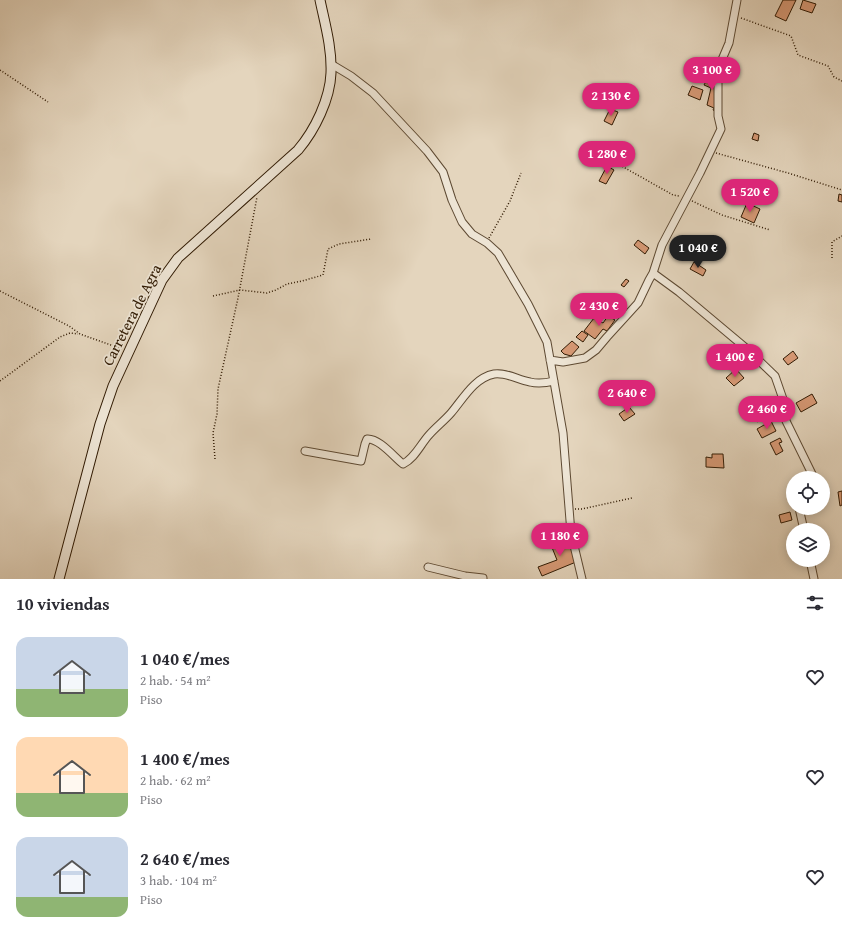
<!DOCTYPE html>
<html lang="es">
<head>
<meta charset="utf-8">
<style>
	:root { --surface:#fff; --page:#f7f7f7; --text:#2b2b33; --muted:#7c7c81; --accent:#db2777 }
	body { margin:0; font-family:"Gentium Book Plus",serif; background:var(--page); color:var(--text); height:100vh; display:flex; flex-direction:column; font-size:15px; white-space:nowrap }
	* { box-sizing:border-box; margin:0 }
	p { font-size:13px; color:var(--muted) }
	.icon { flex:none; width:22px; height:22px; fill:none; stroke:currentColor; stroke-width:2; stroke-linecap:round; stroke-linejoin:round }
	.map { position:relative; height:579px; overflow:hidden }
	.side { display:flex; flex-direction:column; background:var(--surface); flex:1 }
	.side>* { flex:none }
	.buttons { position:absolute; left:786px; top:471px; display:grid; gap:8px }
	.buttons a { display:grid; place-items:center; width:44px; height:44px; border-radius:50%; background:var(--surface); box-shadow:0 2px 10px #0003; font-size:20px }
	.price { position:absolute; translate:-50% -34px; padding:0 9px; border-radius:14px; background:var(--accent); color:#fff; font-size:13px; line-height:26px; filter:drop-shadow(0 1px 2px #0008) }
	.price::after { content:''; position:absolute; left:50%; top:24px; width:12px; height:9px; margin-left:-6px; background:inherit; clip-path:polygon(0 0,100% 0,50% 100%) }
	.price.current { background:#222; color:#fff }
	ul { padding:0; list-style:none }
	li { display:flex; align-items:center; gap:12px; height:100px; padding:0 16px }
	li span { display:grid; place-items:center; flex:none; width:112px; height:80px; border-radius:12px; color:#555 }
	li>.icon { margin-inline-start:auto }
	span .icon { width:48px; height:48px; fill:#fffc; stroke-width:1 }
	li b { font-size:17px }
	h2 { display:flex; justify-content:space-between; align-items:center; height:48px; padding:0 16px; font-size:17px }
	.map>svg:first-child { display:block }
</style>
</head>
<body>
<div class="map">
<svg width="842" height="579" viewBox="0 0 842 579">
	<rect width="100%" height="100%" fill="#e4d5bd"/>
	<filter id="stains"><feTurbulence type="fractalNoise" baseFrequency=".005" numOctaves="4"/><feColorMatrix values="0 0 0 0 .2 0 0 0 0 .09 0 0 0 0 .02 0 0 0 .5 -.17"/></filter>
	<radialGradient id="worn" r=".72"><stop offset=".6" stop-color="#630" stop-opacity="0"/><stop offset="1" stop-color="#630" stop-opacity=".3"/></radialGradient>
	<path fill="#d79975" stroke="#301a03" d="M783 0H796L786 21 775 16Z
		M803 0 816 4 812 13 800 9Z
		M709 76 717 79 715 111 713 110 714 108 707 105 711 88 704 85Z
		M692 86 703 90 700 100 688 95Z
		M610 109 618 112 612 125 604 121Z
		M754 133 759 135 758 141 752 139Z
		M607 166 614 170 606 184 599 181Z
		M839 194 842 195V202L838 201Z
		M747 203 760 209 754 223 741 217Z
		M638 240 649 248 645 254 634 245Z
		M694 262 706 270 703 276 690 269Z
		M626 279 629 281 624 287 621 285Z
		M616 300 627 308 619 317 609 308Z
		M608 316 615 320 607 331 603 329 595 339 584 331 594 318 603 323Z
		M582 331 588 335 583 342 576 337Z
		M572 341 579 347 571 356 564 354 561 351Z
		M793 351 798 358 788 365 783 359Z
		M736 369 744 378 734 386 726 378Z
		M812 394 817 403 801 412 796 403Z
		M629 407 635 414 624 421 619 414Z
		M764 407 769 414 757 422 752 414Z
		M771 421 776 431 762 438 757 429Z
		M780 438 782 442 779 443 783 451 776 455 770 443Z
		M712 454H723L724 468 706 467V457L712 458Z
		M804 473 806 478H798L797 477Z
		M842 491V505L840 506 838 492Z
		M811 508H822L815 513Z
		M790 512 792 520 781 523 779 515Z
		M570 538 576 562 542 576 538 567 557 560 551 545Z"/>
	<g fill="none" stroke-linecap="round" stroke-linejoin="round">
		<defs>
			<path id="street" d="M331 64 351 76 373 93 427 151 443 172 452 200 462 222 472 234 487 243 498 253 528 304 547 342 563 433 571 533 582 579
				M653 273 679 292 747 349 775 376 784 402 786 421 814 478
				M550 360 563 362 585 358 596 350 607 337 638 303 649 280 653 273 662 245 700 173 721 129 718 116V69L729 43 737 0
				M305 451 361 461 365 444 367 439C379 438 394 457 403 464 415 458 420 445 429 435 436 427 444 421 451 413 463 399 474 378 494 374 506 372 518 380 530 382 538 384 546 383 554 381
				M799 508 804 530
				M810 560 814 579
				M428 567 465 576 483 578V579"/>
			<path id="secondary" d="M59 579 100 424 113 386 162 280 178 258 298 150C315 130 330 99 331 73 332 48 325 24 320 0"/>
		</defs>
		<use href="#street" stroke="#5d4932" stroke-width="9"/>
		<use href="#secondary" stroke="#301a03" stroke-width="11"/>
		<path stroke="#301a03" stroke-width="1.5" stroke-dasharray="1 2" stroke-linecap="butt" d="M741 18 791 36 798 55 828 66 834 77 842 81
			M0 70 48 102
			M581 150 611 164H618L673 195 679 196
			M716 153 788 173 842 190
			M692 201 722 215 770 230
			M489 238 510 201 521 173
			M832 258V242L842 236
			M0 291 69 326 80 334 122 349
			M213 296 240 290 267 293 276 290 287 284 302 281 323 275 328 249 339 244 371 239
			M0 381 60 337 70 333 78 334
			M215 459 213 433 217 414 218 389 238 298 257 197
			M575 509H582L632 498"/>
		<use href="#street" stroke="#ede4d4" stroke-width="7"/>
		<use href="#secondary" stroke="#ede4d4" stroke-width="9"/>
	</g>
	<g text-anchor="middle" stroke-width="3.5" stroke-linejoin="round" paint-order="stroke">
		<g font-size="15" fill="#301a03" stroke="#ede4d4">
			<text transform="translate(132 315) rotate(-63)" y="5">Carretera de Agra</text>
		</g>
	</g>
	<rect width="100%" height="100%" filter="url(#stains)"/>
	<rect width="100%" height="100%" fill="url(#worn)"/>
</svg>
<div class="buttons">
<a><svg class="icon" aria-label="locate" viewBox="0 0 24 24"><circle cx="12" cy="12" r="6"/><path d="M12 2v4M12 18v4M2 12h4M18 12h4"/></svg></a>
<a><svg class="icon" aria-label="layers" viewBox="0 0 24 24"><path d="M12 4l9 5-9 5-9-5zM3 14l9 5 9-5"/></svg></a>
</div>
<b class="price" style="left:712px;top:91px">3 100 €</b>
<b class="price" style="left:611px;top:117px">2 130 €</b>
<b class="price" style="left:607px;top:175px">1 280 €</b>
<b class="price" style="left:750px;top:213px">1 520 €</b>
<b class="price current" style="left:698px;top:269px">1 040 €</b>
<b class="price" style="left:599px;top:327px">2 430 €</b>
<b class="price" style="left:735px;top:378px">1 400 €</b>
<b class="price" style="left:627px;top:414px">2 640 €</b>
<b class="price" style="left:767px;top:430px">2 460 €</b>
<b class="price" style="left:560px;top:557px">1 180 €</b>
</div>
<section class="side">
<h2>10 viviendas<svg class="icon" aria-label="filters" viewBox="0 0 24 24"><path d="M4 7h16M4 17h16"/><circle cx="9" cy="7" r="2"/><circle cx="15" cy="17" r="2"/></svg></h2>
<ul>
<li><span style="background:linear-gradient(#c9d6e8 65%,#8fb573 0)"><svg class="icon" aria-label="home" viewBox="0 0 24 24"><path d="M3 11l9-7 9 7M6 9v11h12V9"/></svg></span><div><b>1 040 €/mes</b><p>2 hab. · 54 m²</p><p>Piso</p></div><svg class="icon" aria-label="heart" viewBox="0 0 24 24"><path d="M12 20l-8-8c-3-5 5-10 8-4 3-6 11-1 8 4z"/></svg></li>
<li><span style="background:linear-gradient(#ffd9b3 70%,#8fb573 0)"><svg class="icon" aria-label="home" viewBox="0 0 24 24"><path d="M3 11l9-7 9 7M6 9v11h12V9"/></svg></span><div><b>1 400 €/mes</b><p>2 hab. · 62 m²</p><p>Piso</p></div><svg class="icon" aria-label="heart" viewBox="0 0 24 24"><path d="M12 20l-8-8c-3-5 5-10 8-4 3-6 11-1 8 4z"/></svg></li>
<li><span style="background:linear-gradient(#c9d6e8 75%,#8fb573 0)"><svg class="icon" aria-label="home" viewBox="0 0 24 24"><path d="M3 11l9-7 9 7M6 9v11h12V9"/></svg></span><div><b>2 640 €/mes</b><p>3 hab. · 104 m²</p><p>Piso</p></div><svg class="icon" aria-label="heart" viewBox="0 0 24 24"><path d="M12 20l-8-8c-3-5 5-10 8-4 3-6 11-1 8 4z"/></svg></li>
</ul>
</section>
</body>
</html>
